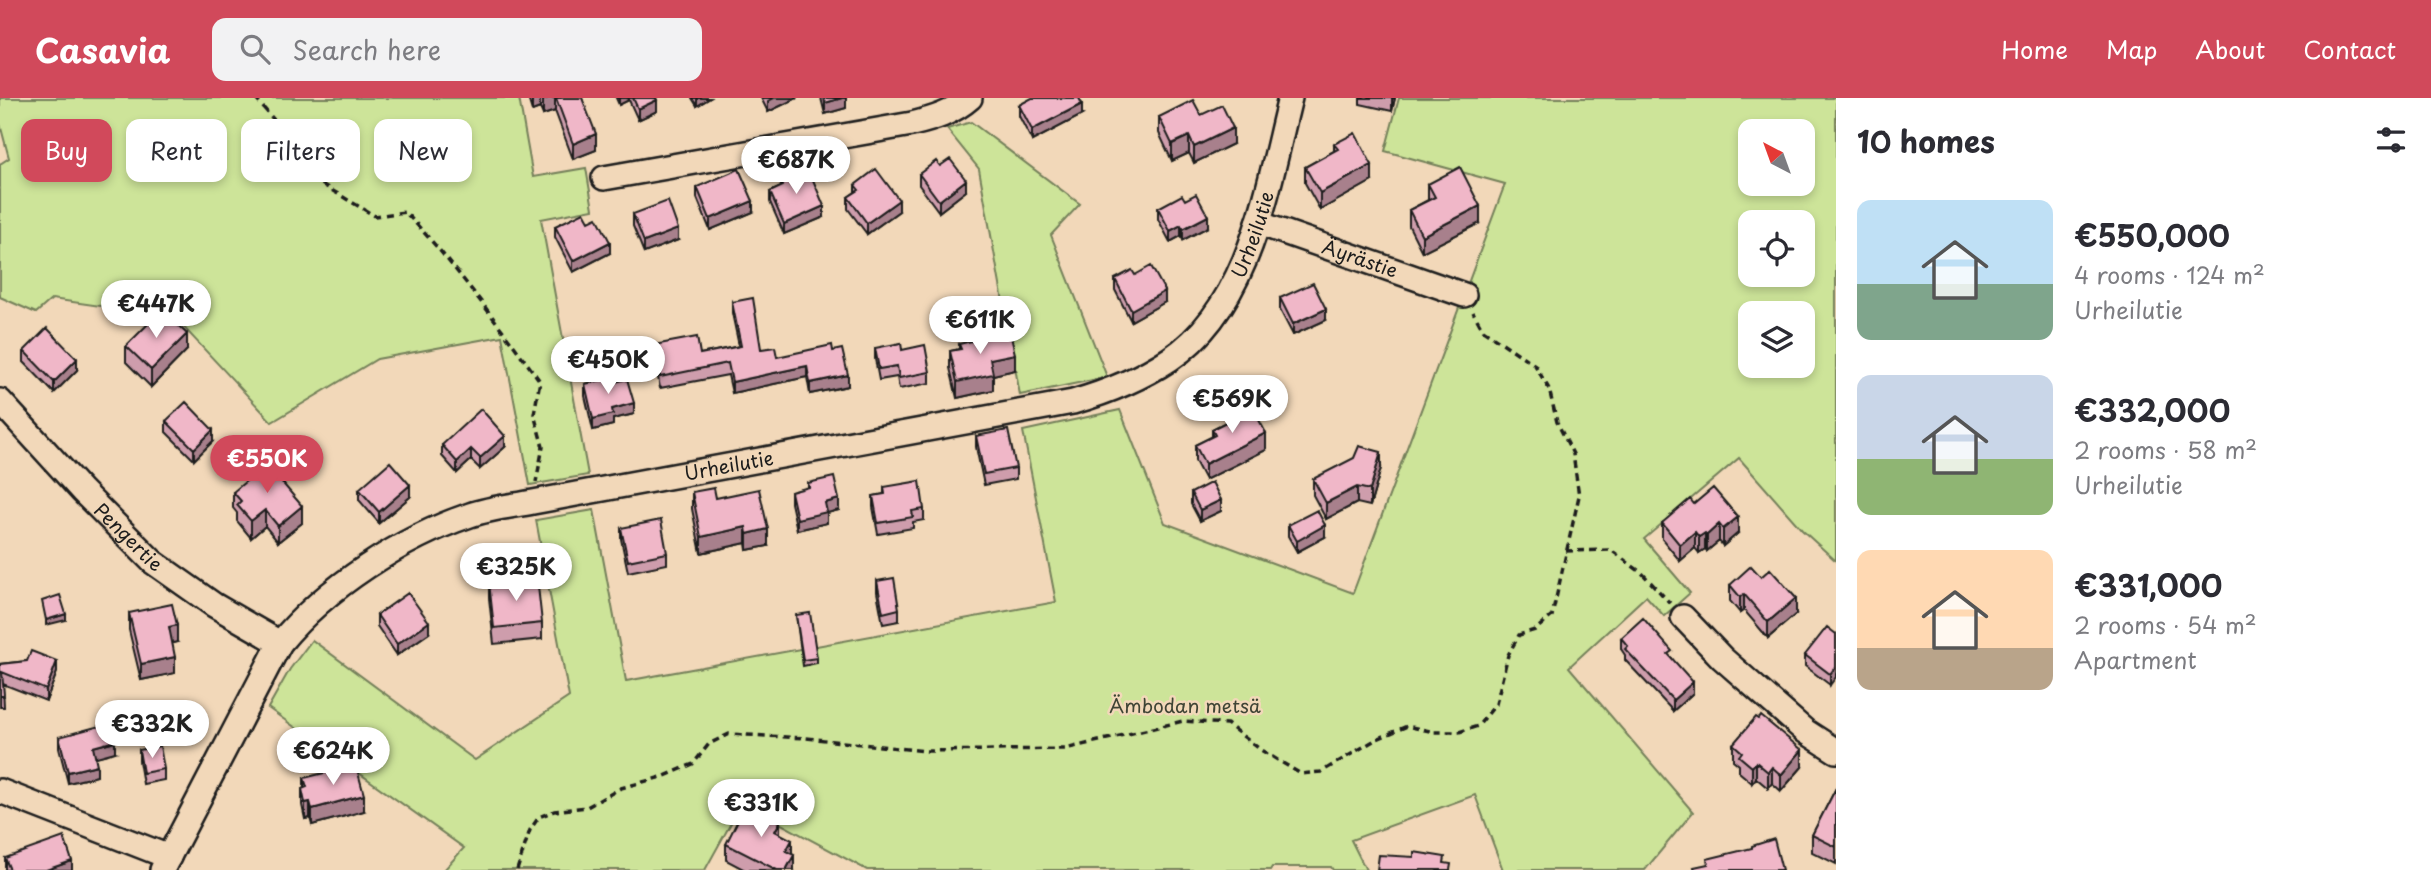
<!DOCTYPE html>
<html lang="en">
<head>
<meta charset="utf-8">
<style>
	:root { --surface:#fff; --page:#f2f2f3; --text:#2b2b33; --muted:#7c7c81; --accent:#d1495b }
	body { margin:0; font-family:"Playpen Sans",sans-serif; background:var(--page); color:var(--text); height:100vh; display:flex; flex-direction:column; font-size:26px; white-space:nowrap }
	* { box-sizing:border-box; margin:0 }
	p { font-size:23px; color:var(--muted) }
	.icon { flex:none; width:38px; height:38px; fill:none; stroke:currentColor; stroke-width:2; stroke-linecap:round; stroke-linejoin:round }
	.map { position:relative; flex:1; overflow:hidden }
	.sheet { display:flex; flex-direction:column; background:var(--surface); width:595px }
	.sheet>* { flex:none }
	.guide { position:absolute; left:21px; top:21px; width:665px; height:63px; display:flex; gap:14px }
	.needle { width:46px; rotate:319deg }
	.buttons { position:absolute; left:1738px; top:21px; display:grid; gap:14px }
	.buttons a { display:grid; place-items:center; width:77px; height:77px; border-radius:14px; background:var(--surface); box-shadow:0 4px 10px #0003; font-size:35px }
	.price { position:absolute; translate:-50% -60px; padding:0 16px; border-radius:24px; background:#fff; color:#222; font-size:23px; line-height:46px; filter:drop-shadow(0 2px 4px #0008) }
	.price::after { content:''; position:absolute; left:50%; top:42px; width:21px; height:16px; margin-left:-10px; background:inherit; clip-path:polygon(0 0,100% 0,50% 100%) }
	.price.current { background:var(--accent); color:#fff }
	ul { padding:0; list-style:none }
	li { display:flex; align-items:center; gap:21px; height:175px; padding:0 21px }
	li span { display:grid; place-items:center; flex:none; width:196px; height:140px; border-radius:14px; color:#555 }
	li>.icon { margin-inline-start:auto }
	span .icon { width:84px; height:84px; fill:#fffc; stroke-width:1 }
	li b { font-size:30px }
	h2 { display:flex; justify-content:space-between; align-items:center; height:84px; padding:0 21px; font-size:30px }
	.tag { padding:0 24px; border-radius:14px; background:var(--surface); box-shadow:0 4px 10px #0003; font-size:24px; line-height:63px }
	.tag.current { background:var(--accent); color:#fff }
	header { display:flex; align-items:center; gap:42px; box-sizing:border-box; height:98px; padding:0 35px; background:var(--accent); color:#fff }
	header strong { font-size:33px }
	nav { display:flex; gap:38px; margin-inline-start:auto; font-size:24px }
	.search { width:490px; height:63px; background:var(--page); display:flex; align-items:center; gap:18px; box-sizing:border-box; padding:0 24px; border-radius:14px; color:var(--muted); font-size:26px }
	main { display:flex; flex:1; min-height:0 }
	.map>svg:first-child { display:block }
</style>
</head>
<body>
<header>
<strong>Casavia</strong>
<div class="search"><svg class="icon" aria-label="search" viewBox="0 0 24 24"><circle cx="10" cy="10" r="6"/><path d="M15 15l6 6"/></svg>Search here</div>
<nav><a>Home</a><a>Map</a><a>About</a><a>Contact</a></nav>
</header>
<main>
<div class="map">
<svg width="1836" height="772" viewBox="0 0 1836 772">
	<rect width="100%" height="100%" fill="#f2d8b9"/>
	<filter id="ink" filterUnits="userSpaceOnUse"><feTurbulence type="fractalNoise" baseFrequency=".0143" numOctaves="2"/><feDisplacementMap in="SourceGraphic" scale="14" xChannelSelector="R" yChannelSelector="G"/><feConvolveMatrix kernelMatrix="1 2 1 2 8 2 1 2 1" color-interpolation-filters="sRGB"/></filter>
	<g filter="url(#ink)">
		<path fill="#cde499" stroke="#74805a" stroke-width="2" fill-rule="evenodd" d="M0 0H519L533 79 586 70 593 111 541 121 588 377 530 387 502 238 377 261 272 324 165 209 156 216 52 201 36 215 0 199V66L9 60 0 26Z
			M1399 0H1836V463L1802 432 1739 360 1644 441 1690 495 1664 518 1646 498 1569 569 1693 714 1645 772H1503L1475 697 1351 742 1366 772H1333L1331 769H1272L1270 772H867L742 705 705 772H444L464 750 268 610 290 571 312 542 475 662 569 599 536 422 594 412 626 583 1056 504 1023 333 1120 312 1165 425 1353 495 1505 86 1385 53ZM1750 33H1802V86H1750ZM1750 124H1802V177H1750ZM1750 215H1802V268H1750Z
			M971 24 1080 106 1051 137 1107 279 1020 297 979 71 947 31Z"/>
		<g fill="none" stroke-linecap="round" stroke-linejoin="round">
			<defs>
				<g id="minor">
					<path d="M604 80 912 26C933 21 953 15 970 0"/>
					<path id="s1" d="M1258 125 1464 197"/>
					<path id="s2" d="M0 303 82 393 153 464 214 507 280 545"/>
					<path d="M1683 519 1722 560 1805 633 1836 653"/>
					<path d="M0 693 169 759"/>
					<path id="s3" d="M162 772 280 545C326 489 402 440 470 417 490 410 512 408 533 404L1073 304C1108 294 1140 281 1170 261 1251 207 1268 87 1290 0"/>
				</g>
			</defs>
			<use href="#minor" stroke="#1c1c1c" stroke-width="28"/>
			<path stroke="#1c1c1c" stroke-width="3.5" stroke-dasharray="7 5" stroke-linecap="butt" d="M255 0 274 22 267 39 313 81 375 118 405 114C455 166 497 225 540 283L534 316 543 349 536 384
				M1566 453 1611 452 1642 475 1670 505
				M517 772 530 732 539 719 554 713 587 709 621 690 665 678 693 666 709 646 729 636 806 640 926 653 1065 651 1183 623 1227 626 1261 652 1301 676 1321 674 1375 642 1407 628 1434 634H1459L1478 628 1496 606 1508 557 1519 537 1535 532 1552 518 1579 398 1573 356 1557 324 1549 291 1535 267 1483 232 1473 214"/>
			<use href="#minor" stroke="#f2d8b9" stroke-width="23"/>
		</g>
		<path fill="#ce9dac" stroke="#1c1c1c" stroke-width="2" d="M528 0H582L596 52 573 61 555 13 543 17 540 10 532 13Z
			M616 0H656L657 13 638 22 629 2 619 7Z
			M692 0H710L697 8Z
			M761 0H797L768 14Z
			M821 0H846V10L825 16Z
			M1360 0H1395L1392 13 1360 6Z
			M1019 7 1082 17 1032 43 1019 18Z
			M1201 17 1233 46 1194 65 1189 55 1172 63 1159 35V19Z
			M1334 46 1372 83 1320 112 1305 85V69L1334 53Z
			M940 68 966 93 939 114 919 87V76Z
			M780 73 801 81 824 119 784 136 770 104V94L781 89Z
			M1428 86 1480 125 1422 154 1409 128V112L1428 102Z
			M855 87 899 113 867 136 848 111V99L855 94Z
			M697 89 753 114 710 132 697 100Z
			M1185 102 1208 129 1183 142 1181 138 1170 144 1158 121V110Z
			M633 116 678 142 644 155 633 128Z
			M589 123 610 155 573 174 555 139V128Z
			M1135 177 1165 204 1131 223 1115 192V181Z
			M1280 200 1326 222 1293 237 1280 212Z
			M732 204 761 251 777 259 833 253 848 288 810 296 807 279 732 295 728 277 660 290 654 258V247L700 256 739 248 732 215Z
			M959 246 1015 272 993 277V292L957 300 950 270V253L959 251Z
			M126 248 187 252 151 289 126 264Z
			M875 250 902 252 930 274V285L899 291 897 279 879 282 875 261Z
			M24 253 77 272 54 295 24 264Z
			M615 284 634 316 613 321V327L593 332 585 298V286Z
			M1228 319 1266 352 1205 382 1195 363V347L1212 339V331L1228 323Z
			M166 323 213 343 194 362 166 334Z
			M976 338 1016 370V381L984 387 976 349Z
			M442 347 505 349 480 371 471 362 457 375 442 358Z
			M1381 370 1370 408 1357 405 1326 421 1313 397V381Z
			M808 385 839 412 827 415V425L797 432 791 405V394L808 390Z
			M284 387 302 425 278 444 265 428 251 440 237 423V415L233 410V394Z
			M884 389 924 411V422L913 424V430L878 436 873 409V398L884 396Z
			M359 391 410 399 379 425 359 402Z
			M692 394 716 400 768 448 747 452 746 445 701 455 692 411Z
			M1191 395 1221 413 1200 423 1191 406Z
			M1694 406 1738 435 1723 448 1719 443 1707 453 1705 451 1699 455 1695 450 1680 463 1662 441V425Z
			M1288 427 1325 439 1297 454 1288 438Z
			M621 430 667 455V466L628 474 621 441Z
			M877 483 899 511V523L883 526 877 494Z
			M489 484 542 525V541L494 546 489 500Z
			M1730 487 1796 516 1768 540 1744 512 1740 515 1730 503Z
			M129 515 177 544 172 545 175 575 141 582 129 532Z
			M377 517 429 535 397 557 377 528Z
			M796 517 817 560V565L803 568Z
			M1836 536 1830 587 1805 568V557Z
			M1621 540 1672 560 1693 595 1673 613 1625 562V557L1621 551Z
			M27 563 57 574 46 603 3 586 4 609H0V566Z
			M59 639 115 654 95 659 97 678 68 685 59 650Z
			M1733 646 1802 669 1781 693 1772 685 1768 690 1756 680 1752 685 1739 674V667L1733 662Z
			M139 652 164 671V682L143 686 139 663Z
			M304 680 364 713 312 727 310 720 305 721 302 707V691L304 690Z
			M1836 690V766L1812 754V737Z
			M780 736 794 772H745L726 762V746Z
			M5 760 72 772H5Z"/>
		<path fill="#a8808c" stroke="#1c1c1c" stroke-width="2" d="M532 0H540V10L532 13Z
			M548 0H555V13L543 17V2Z
			M619 0H629V2L619 7Z
			M697 0H710L697 8Z
			M774 0H797L768 14V3Z
			M842 0H846V10L825 16V5Z
			M1393 0H1395L1392 13V2Z
			M657 2V13L638 22V11Z
			M1082 6V17L1032 43V32Z
			M1233 30V46L1194 65V49Z
			M596 36V52L573 61V46Z
			M1189 38V55L1172 63V46Z
			M1372 67V83L1320 112V95Z
			M966 82V93L939 114V103Z
			M899 102V113L867 136V125Z
			M753 103V114L710 132V121Z
			M824 108V119L784 136V126Z
			M1480 108V125L1422 154V138Z
			M1208 118V129L1183 142V131Z
			M1181 127V138L1170 144V133Z
			M678 131V142L644 155V144Z
			M610 144V155L573 174V163Z
			M1165 193V204L1131 223V212Z
			M1326 211V222L1293 237V226Z
			M187 236V252L151 289V272Z
			M1015 256V272L993 277V292L957 300V284L990 261Z
			M77 261V272L54 295V284Z
			M807 268V279L732 295V284Z
			M848 277V288L810 296V285Z
			M634 305V316L613 321V327L593 332V321L612 311Z
			M213 332V343L194 362V351Z
			M1266 335V352L1205 382V366Z
			M505 338V349L480 371V360Z
			M471 351V362L457 375V364Z
			M1381 354V370L1370 408V392Z
			M284 377V393L279 381Z
			M410 387V399L379 425V414Z
			M1357 389V405L1326 421V405Z
			M839 401V412L827 415V425L797 432V421L825 405Z
			M1221 402V413L1200 423V412Z
			M302 408V425L278 444V428Z
			M265 412V428L251 440V423Z
			M1738 419V435L1723 448V431Z
			M1719 426V443L1707 453V437Z
			M1325 427V439L1297 454V443Z
			M746 429V445L701 455V439Z
			M768 431V448L747 452V436Z
			M1695 434V450L1680 463V447Z
			M1705 435V451L1699 455V439Z
			M1744 496V512L1740 515V499Z
			M1796 500V516L1768 540V524Z
			M66 516V522L46 527V522Z
			M429 524V535L397 557V546Z
			M177 527V544L169 546V529Z
			M175 559V575L141 582V566Z
			M57 563V574L46 603V592Z
			M1836 568V579L1830 587V576Z
			M1693 584V595L1673 613V602Z
			M115 643V654L93 660V649Z
			M1802 652V669L1781 693V677Z
			M1756 664V680L1752 685V669Z
			M97 667V678L68 685V674Z
			M1772 669V685L1768 690V674Z
			M364 697V713L312 727V711Z
			M310 704V720L305 721V705Z
			M780 724V740L775 733Z
			M792 742V758L786 753Z
			M794 757V772H786Z
			M72 763V772H46Z"/>
		<path fill="#f0b7c8" stroke="#1c1c1c" stroke-width="2" d="M556 0H582L596 36 573 46Z
			M633 0H656L657 2 638 11Z
			M824 0H842L825 5Z
			M1032 0H1079L1082 6 1032 32 1019 7Z
			M1193 2 1201 17 1222 7 1233 30 1194 49 1189 38 1172 46 1159 19Z
			M1355 35 1372 67 1320 95 1305 69 1338 51 1334 46Z
			M950 61 966 82 939 103 919 76 936 63 940 68Z
			M799 69 801 81 811 77 824 108 784 126 770 94 783 88 780 73Z
			M1460 69 1480 108 1422 138 1409 112 1435 99 1428 86Z
			M739 71 753 103 710 121 697 89Z
			M876 71 899 102 867 125 848 99 859 92 855 87Z
			M1196 96 1208 118 1183 131 1181 127 1170 133 1158 110 1182 97 1185 102Z
			M668 103 678 131 644 144 633 116Z
			M584 114 589 123 597 119 610 144 573 163 555 128Z
			M1151 168 1165 193 1131 212 1115 181 1132 172 1135 177Z
			M1313 185 1326 211 1293 226 1280 200Z
			M753 200 761 251 775 249 777 259 832 247 833 253 842 251 848 277 810 285 807 268 732 284 728 265 660 279 654 247 697 239 700 256 741 248 732 204Z
			M162 212 187 236 151 272 126 248Z
			M47 230 77 261 54 284 24 253Z
			M1010 234 1015 256 990 261 993 276 957 284 950 253 961 251 959 246Z
			M901 245 902 252 925 247 930 274 899 280 897 268 879 271 875 250Z
			M614 279 615 284 627 281 634 305 612 311 613 316 593 321 585 286Z
			M186 304 213 332 194 351 166 323Z
			M1251 307 1266 335 1205 366 1195 347 1215 337 1212 331 1230 322 1228 319Z
			M481 311 505 338 480 360 471 351 457 364 442 347Z
			M1008 332 1016 370 984 376 976 338Z
			M1359 348 1381 354 1370 392 1357 389 1326 405 1313 381 1354 360Z
			M271 362 284 377 279 381 302 408 278 428 265 412 251 423 237 407 241 403 233 394Z
			M390 364 410 387 379 414 359 391Z
			M834 379 839 401 825 405 827 414 797 421 791 394 809 389 808 385Z
			M920 383 924 411 912 413 913 419 878 425 873 398 885 396 884 389Z
			M1212 384 1221 402 1200 412 1191 395Z
			M714 390 716 400 759 391 768 431 747 436 746 429 701 439 692 394Z
			M1713 390 1738 419 1723 431 1719 426 1707 437 1705 435 1699 439 1695 434 1680 447 1662 425 1690 401 1694 406Z
			M1317 412 1325 427 1297 443 1288 427Z
			M661 422 667 455 628 463 621 430Z
			M1751 468 1761 479 1770 471 1796 500 1768 524 1744 496 1740 499 1730 487Z
			M537 479 542 525 494 530 489 484Z
			M894 480 899 511 883 515 877 483Z
			M408 495 429 524 397 546 377 517Z
			M60 497 66 516 46 522 42 503Z
			M172 506 177 527 169 529 175 559 141 566 129 515Z
			M810 515 817 560 803 562 796 517Z
			M1643 520 1672 553 1668 556 1693 584 1673 602 1625 551 1628 548 1621 540Z
			M1827 529 1836 536V568L1830 576 1805 557Z
			M31 553 57 563 46 592 2 574 4 598H0V566L27 563Z
			M1761 618 1802 652 1781 677 1772 669 1768 674 1756 664 1752 669 1739 658 1742 654 1733 646 1756 619 1759 621Z
			M111 625 115 643 93 649 97 667 68 674 59 639Z
			M160 648 164 671 143 675 139 652Z
			M356 667 364 697 312 711 310 704 305 705 302 691 307 689 304 680Z
			M1836 690V749L1812 737Z
			M746 706 780 724 775 733 792 742 786 753 794 757 786 772H777L726 746Z
			M64 739 72 763 46 772H10L5 760Z
			M1774 741 1782 772H1695L1694 769 1708 766 1707 761 1752 750V748Z
			M1414 754 1445 759 1444 765 1451 766 1450 772H1377L1379 757 1414 759Z"/>
	</g>
	<g text-anchor="middle" stroke-width="5" stroke-linejoin="round" paint-order="stroke">
		<g font-size="19" fill="#1c1c1c" stroke="#f2d8b9">
			<text dy="7" stroke="none"><textPath href="#s3" startOffset="1360">Urheilutie</textPath></text>
			<text dy="7" stroke="none"><textPath href="#s1" startOffset="108">Äyrästie</textPath></text>
			<text dy="7" stroke="none"><textPath href="#s3" startOffset="751">Urheilutie</textPath></text>
			<text dy="7" stroke="none"><textPath href="#s2" startOffset="187">Pengertie</textPath></text>
		</g>
		<g font-size="19" fill="#3f4435" stroke="#f2d8b9">
			<text x="1185" y="615">Ämbodan metsä</text>
		</g>
	</g>
</svg>
<div class="buttons">
<a><svg class="needle" viewBox="-14 -14 28 28"><path d="M0-13l5 13h-10z" fill="#e53935"/><path d="M0 13l5-13h-10z" fill="#7c7c81"/></svg></a>
<a><svg class="icon" aria-label="locate" viewBox="0 0 24 24"><circle cx="12" cy="12" r="6"/><path d="M12 2v4M12 18v4M2 12h4M18 12h4"/></svg></a>
<a><svg class="icon" aria-label="layers" viewBox="0 0 24 24"><path d="M12 4l9 5-9 5-9-5zM3 14l9 5 9-5"/></svg></a>
</div>
<b class="price" style="left:796px;top:98px">€687K</b>
<b class="price" style="left:156px;top:242px">€447K</b>
<b class="price" style="left:980px;top:258px">€611K</b>
<b class="price" style="left:608px;top:298px">€450K</b>
<b class="price" style="left:1232px;top:337px">€569K</b>
<b class="price current" style="left:267px;top:397px">€550K</b>
<b class="price" style="left:516px;top:505px">€325K</b>
<b class="price" style="left:152px;top:662px">€332K</b>
<b class="price" style="left:333px;top:689px">€624K</b>
<b class="price" style="left:761px;top:741px">€331K</b>
<div class="guide">
<a class="tag current">Buy</a>
<a class="tag">Rent</a>
<a class="tag">Filters</a>
<a class="tag">New</a>
</div>
</div>
<section class="sheet">
<h2>10 homes<svg class="icon" aria-label="filters" viewBox="0 0 24 24"><path d="M4 7h16M4 17h16"/><circle cx="9" cy="7" r="2"/><circle cx="15" cy="17" r="2"/></svg></h2>
<ul>
<li><span style="background:linear-gradient(#bfe0f5 60%,#7fa58c 0)"><svg class="icon" aria-label="home" viewBox="0 0 24 24"><path d="M3 11l9-7 9 7M6 9v11h12V9"/></svg></span><div><b>€550,000</b><p>4 rooms · 124 m²</p><p>Urheilutie</p></div></li>
<li><span style="background:linear-gradient(#c9d6e8 60%,#8fb573 0)"><svg class="icon" aria-label="home" viewBox="0 0 24 24"><path d="M3 11l9-7 9 7M6 9v11h12V9"/></svg></span><div><b>€332,000</b><p>2 rooms · 58 m²</p><p>Urheilutie</p></div></li>
<li><span style="background:linear-gradient(#ffd9b3 70%,#b9a48a 0)"><svg class="icon" aria-label="home" viewBox="0 0 24 24"><path d="M3 11l9-7 9 7M6 9v11h12V9"/></svg></span><div><b>€331,000</b><p>2 rooms · 54 m²</p><p>Apartment</p></div></li>
</ul>
</section>
</main>
</body>
</html>
